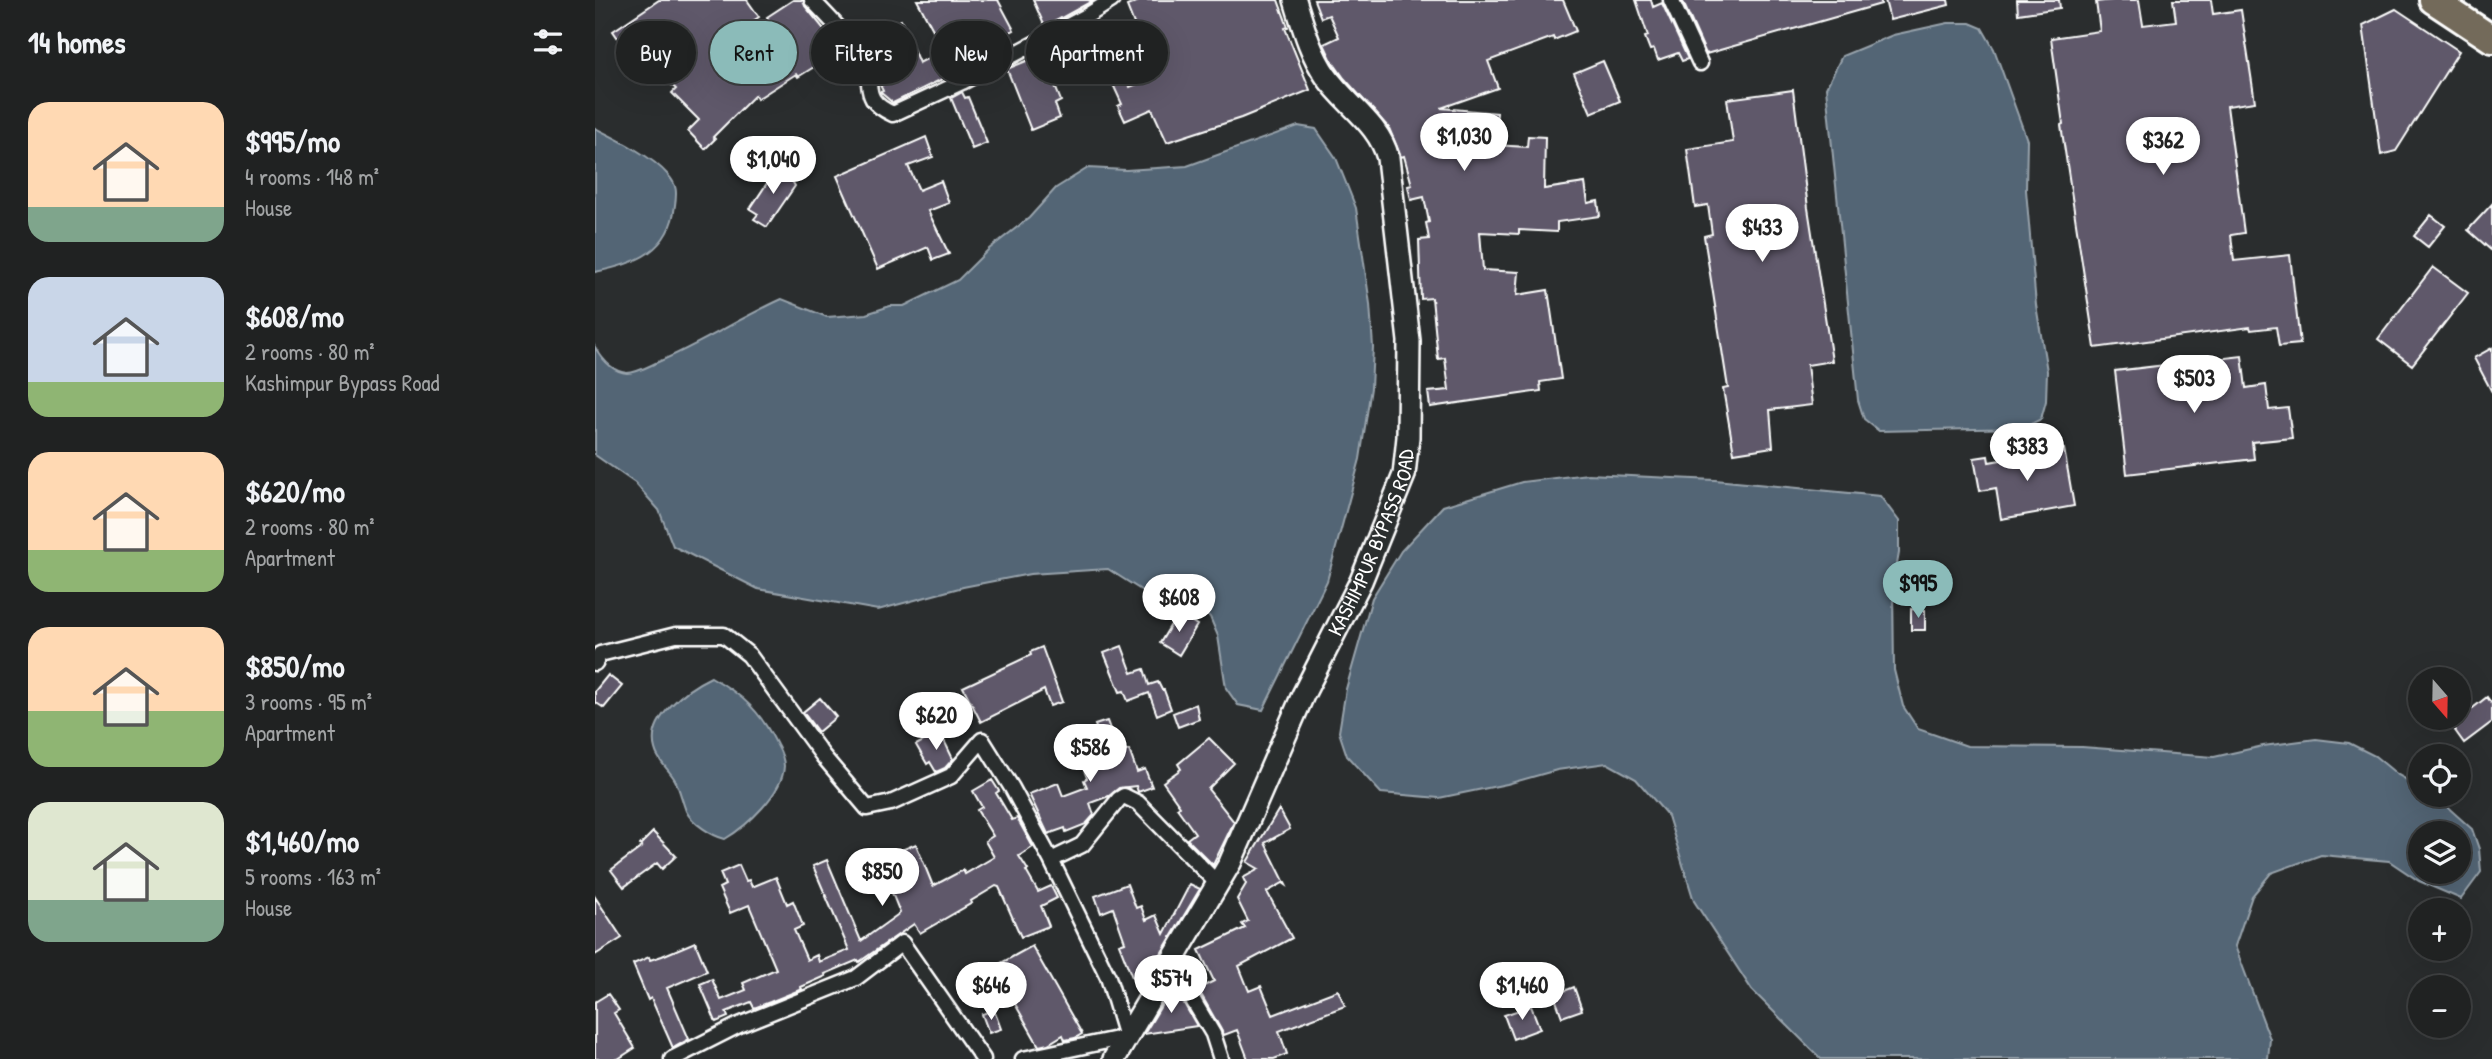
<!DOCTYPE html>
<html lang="en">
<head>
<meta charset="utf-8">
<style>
	:root { --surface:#202222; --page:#282a2a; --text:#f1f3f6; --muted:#a2a4a5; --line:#3d3f40; --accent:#8bbbb9 }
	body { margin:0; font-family:"Patrick Hand",sans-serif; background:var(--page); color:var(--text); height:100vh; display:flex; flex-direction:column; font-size:26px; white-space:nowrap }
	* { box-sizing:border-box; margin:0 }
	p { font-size:23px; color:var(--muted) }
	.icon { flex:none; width:38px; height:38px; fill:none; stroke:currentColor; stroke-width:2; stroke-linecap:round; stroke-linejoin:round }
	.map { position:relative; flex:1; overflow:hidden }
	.panel { display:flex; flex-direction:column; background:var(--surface); width:595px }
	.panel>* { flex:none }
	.top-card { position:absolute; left:21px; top:21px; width:665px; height:63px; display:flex; gap:14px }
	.needle { width:46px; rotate:160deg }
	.tools { position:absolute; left:1813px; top:667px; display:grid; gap:14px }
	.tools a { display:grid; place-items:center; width:63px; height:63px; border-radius:50%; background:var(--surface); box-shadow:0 7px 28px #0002,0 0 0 2px var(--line); font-size:35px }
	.price { position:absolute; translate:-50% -60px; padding:0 16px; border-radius:24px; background:#fff; color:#222; font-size:23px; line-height:46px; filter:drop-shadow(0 2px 4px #0008) }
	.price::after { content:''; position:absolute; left:50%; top:42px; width:21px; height:16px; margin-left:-10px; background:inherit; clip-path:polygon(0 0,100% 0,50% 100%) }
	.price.current { background:var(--accent); color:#111 }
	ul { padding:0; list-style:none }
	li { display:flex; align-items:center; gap:21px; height:175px; padding:0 28px }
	li span { display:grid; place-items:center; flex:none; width:196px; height:140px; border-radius:21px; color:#555 }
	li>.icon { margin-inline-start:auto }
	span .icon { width:84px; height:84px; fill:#fffc; stroke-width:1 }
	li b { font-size:30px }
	h2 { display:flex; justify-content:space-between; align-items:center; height:84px; padding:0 28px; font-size:30px }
	.tag { padding:0 24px; border-radius:32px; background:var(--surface); box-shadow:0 7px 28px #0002,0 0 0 2px var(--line); font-size:24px; line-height:63px }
	.tag.current { background:var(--accent); color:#111 }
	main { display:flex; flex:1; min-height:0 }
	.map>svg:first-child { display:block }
</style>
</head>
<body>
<main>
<section class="panel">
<h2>14 homes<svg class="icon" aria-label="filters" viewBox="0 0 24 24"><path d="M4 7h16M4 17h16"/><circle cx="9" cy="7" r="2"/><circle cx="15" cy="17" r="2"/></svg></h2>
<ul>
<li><span style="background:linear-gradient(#ffd9b3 75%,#7fa58c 0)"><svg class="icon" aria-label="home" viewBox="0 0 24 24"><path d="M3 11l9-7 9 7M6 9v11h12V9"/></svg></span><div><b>$995/mo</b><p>4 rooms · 148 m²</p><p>House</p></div></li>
<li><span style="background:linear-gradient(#c9d6e8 75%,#8fb573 0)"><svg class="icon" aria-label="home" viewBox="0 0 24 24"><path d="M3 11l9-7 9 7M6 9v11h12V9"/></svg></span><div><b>$608/mo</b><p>2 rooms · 80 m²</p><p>Kashimpur Bypass Road</p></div></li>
<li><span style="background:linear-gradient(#ffd9b3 70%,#8fb573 0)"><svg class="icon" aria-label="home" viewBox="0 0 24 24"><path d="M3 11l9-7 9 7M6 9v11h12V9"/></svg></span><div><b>$620/mo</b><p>2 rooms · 80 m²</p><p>Apartment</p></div></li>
<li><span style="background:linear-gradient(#ffd9b3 60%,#8fb573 0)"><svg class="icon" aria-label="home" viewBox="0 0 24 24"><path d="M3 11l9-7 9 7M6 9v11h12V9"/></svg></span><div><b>$850/mo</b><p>3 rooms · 95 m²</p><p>Apartment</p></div></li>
<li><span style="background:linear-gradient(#dfe7d0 70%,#7fa58c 0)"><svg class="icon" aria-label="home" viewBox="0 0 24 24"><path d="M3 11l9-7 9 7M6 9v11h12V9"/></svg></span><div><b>$1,460/mo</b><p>5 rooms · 163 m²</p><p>House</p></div></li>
</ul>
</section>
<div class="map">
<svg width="1897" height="1059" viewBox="0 0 1897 1059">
	<rect width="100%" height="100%" fill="#2a2d2e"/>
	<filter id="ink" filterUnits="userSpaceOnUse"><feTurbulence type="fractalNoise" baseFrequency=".0143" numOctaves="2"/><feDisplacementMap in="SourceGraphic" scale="14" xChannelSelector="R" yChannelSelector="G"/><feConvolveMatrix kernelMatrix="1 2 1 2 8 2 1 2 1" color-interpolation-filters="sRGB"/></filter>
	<g filter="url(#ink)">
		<path fill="#536575" stroke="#98a3ac" stroke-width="2" fill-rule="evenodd" d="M1353 23H1375L1387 28 1399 49 1432 140 1431 190 1441 305 1452 371 1451 401 1446 419 1428 428 1284 431 1269 419 1263 400 1231 88 1247 56 1298 35Z
			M703 126 721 129 741 158 761 208 775 304 778 347 776 388 765 459 732 581 668 710 643 705 631 688 623 636 615 617 594 598 573 590H546L513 569 435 574 368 587 283 610 163 589 78 546 64 510 40 483 0 455V347C7 359 17 372 32 373 42 373 54 366 63 362 106 344 145 318 187 299L232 317 271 314 295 306H309L363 280 394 249 434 218 461 188 493 168 531 170 592 166Z
			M0 128C22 139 57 156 73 175 82 185 82 192 80 205 75 251 41 264 0 272Z
			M993 474 1120 480 1285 496 1304 521V553L1298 587 1299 670 1308 706 1323 729 1372 746 1487 747 1619 757 1668 746 1721 739 1754 743 1780 756 1803 775 1825 787V794L1839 795 1877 829 1884 849 1886 872 1866 899 1824 881 1794 861 1726 855 1676 873 1657 896 1640 946 1675 1039 1673 1059H1226L1157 990 1099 901 1073 816 1041 779 1012 763 962 770 912 784 844 798 786 793 752 756 744 732 751 689 777 598 806 551 848 506 927 482ZM1825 833H1864V872H1825Z
			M116 677C148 695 166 712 182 745 186 752 189 759 189 766 188 793 152 826 130 839 117 836 97 823 91 811 87 801 85 790 80 780 74 769 63 762 60 749 51 718 93 688 116 677Z"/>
		<path fill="#5f596a" stroke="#fff" stroke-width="2" d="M64 0H152L164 17 121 45 141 64 184 36 172 17 198 0H208L210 6 246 50 203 77 201 74 162 99 160 95 118 137 120 139 110 149 93 131 104 120 77 93 81 89 69 78 77 70 70 64 72 62 44 32 27 44 18 31Z
			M322 0H403L419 30 405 37 411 48 298 103 285 92 288 91 285 85H287L267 38 306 20 324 63 349 50Z
			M438 0H499L450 27Z
			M546 0H683L693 27 690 28 715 90 646 118 572 142 557 109 530 121 523 106 527 104 516 80 530 74 535 87 560 77 532 6Z
			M719 0H968L981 31 959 40 958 37 893 61 903 88 846 108 902 113 899 145 932 147 933 136 950 137 949 189 990 183 993 203 1003 201 1005 216 962 222V232L924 230V234L885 232 888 270 924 272 922 295 953 290 966 379 945 382 946 391 835 407 833 392 854 390 850 358 843 359 837 298 826 299 824 240 834 239 831 223 834 222 829 197 816 200 813 186 817 185 809 156 806 157 794 128 749 78 737 61 729 44 744 37 734 15 726 18Z
			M1041 0H1056L1058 7 1067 3 1093 59 1087 61 1083 53 1063 60 1059 49 1055 50 1050 37 1053 36Z
			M1087 0H1285L1286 4 1111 54Z
			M1290 0H1353L1354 5 1295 20Z
			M1422 0H1464L1465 8 1423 14Z
			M1518 0H1544L1548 25 1581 21 1578 0H1616L1618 14 1646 10 1660 102 1632 106 1649 233 1636 235 1639 261 1695 255 1705 344 1684 346 1681 327 1656 330 1655 327 1500 348 1466 125 1468 124 1456 38 1505 31 1501 2Z
			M1801 9 1864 51 1801 151 1786 155 1768 25Z
			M441 57 451 83 458 81 466 101 460 104 465 118 436 130 412 69Z
			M1008 61 1025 101 996 113 979 73Z
			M1198 90 1213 208 1237 361 1212 365 1217 405 1175 410 1178 447 1139 453 1128 389 1133 388 1109 236 1117 234 1113 205 1100 207 1092 149 1138 142 1132 99Z
			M367 92 370 98 373 97 392 143 377 149 356 98Z
			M331 137 338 157 313 166 324 190 346 181 354 203 333 211 354 254 338 260 333 247 283 269 242 176Z
			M186 162 200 186 172 227 159 219 163 214 155 209Z
			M1897 204V251L1873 230Z
			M1836 215 1850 226 1833 247 1819 236Z
			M1838 267 1873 293 1817 365 1783 339Z
			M1897 348V392L1879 358Z
			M1647 356 1651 388 1671 385 1674 410 1693 408 1697 438 1657 442 1659 459 1532 474 1520 371Z
			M1469 449 1479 506 1406 519 1401 488 1385 491 1379 458 1393 456 1394 462Z
			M1316 609 1330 610V630H1316Z
			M583 613 602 625 584 655 565 643Z
			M527 646 537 673 549 669 554 685 563 682 567 690H569L576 709 562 715 554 693 533 701 529 691 525 692 509 653Z
			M447 647 467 702 455 706 449 690 386 722 368 687 436 655 435 652Z
			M13 675 27 686 9 708 0 702V691Z
			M1892 697 1897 704V722L1869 743 1856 725Z
			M225 698 241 717 223 732 208 712Z
			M601 704 604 719 583 727 578 713Z
			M512 721 524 753 534 750 542 772 550 769 557 787 543 792 541 786 524 788 514 796 495 803 499 815 491 824 471 832 470 828 453 834 434 794 463 783 468 796 492 787 489 780 492 778 481 748 505 739 500 725Z
			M345 732 358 759 350 768 341 772 335 762 332 764 321 745Z
			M614 738 639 763 613 789 639 822 618 865 592 839 600 833 582 808 585 806 568 782 586 769 583 764Z
			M397 780 404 791 401 793 417 820 422 818 438 847 424 856 433 870 431 871 443 892 456 886 462 898 446 906 454 926 426 937 404 887 401 886 376 901 377 903 325 933 319 924 264 962 263 960 230 974 231 976 206 987 207 989 175 1002 159 1008 156 1002 131 1012 133 1017 121 1022 105 984 117 979 126 1000 151 990 148 983 181 969 154 905 135 913 124 888 130 885 125 873 144 865 151 881 154 880 157 887 181 877 192 904 198 901 208 926 199 930 212 960 222 955 224 962 254 950 218 866 232 860 266 941 305 913 289 873 310 864 304 851 321 844 338 886 368 870 370 874 399 857 390 841 398 836 382 810 387 807 378 791Z
			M684 809 695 829 670 843 691 885 688 883 672 892 697 938 644 966 654 991 666 986 678 1015 743 990 750 1006 684 1031 692 1054 679 1059H653L642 1030 629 1035 603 989 619 981 604 950 650 928 647 924 653 921 642 899 651 884 648 878 664 869 652 862Z
			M58 832 81 856 67 869 62 863 29 887 16 870 47 847 45 845Z
			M532 884 541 908 546 906 551 920 561 915 569 934 595 884 605 889 555 972 537 977 524 944 530 942 518 908 506 913 500 896Z
			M0 897 27 938 0 955Z
			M100 942 112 971 72 988 94 1039 78 1048 56 998 53 1000 38 964 54 957 55 960 67 956Z
			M437 946 487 1034 480 1038 470 1040 468 1035 453 1044 444 1046 399 967Z
			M979 987 987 1010 967 1017 959 995Z
			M580 988 602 1026 549 1034 575 991Z
			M13 994 24 1010 19 1013 40 1048 23 1059H0V1002Z
			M936 1006 945 1029 918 1039 909 1015Z
			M399 1010 406 1029 394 1033 387 1014Z"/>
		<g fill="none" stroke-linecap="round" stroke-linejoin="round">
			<defs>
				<path id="street" d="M217 0C235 19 254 37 267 60 282 83 262 98 298 114L367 82 490 17 517 0
					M1076 0 1105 63
					M0 663 5 654 81 635H129L154 655 228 756 272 808 296 803 356 776 387 740 417 788 456 860 513 977 531 1037 428 1059
					M456 860 487 845 524 799 529 796 543 803 622 883
					M576 963 618 1034 626 1059
					M77 1059 144 1025 261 978 307 943 388 1059"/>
				<g id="secondary">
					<path id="s1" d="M519 1059 635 863 708 695 766 581 809 475 813 437 814 341 793 158C784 123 751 105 731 76 715 53 708 26 700 0"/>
				</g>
				<path id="highway" d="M1838 0 1897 39"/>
			</defs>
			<use href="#street" stroke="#fff" stroke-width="19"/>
			<use href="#secondary" stroke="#fff" stroke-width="26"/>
			<use href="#highway" stroke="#fff" stroke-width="32"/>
			<use href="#street" stroke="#2a2d2e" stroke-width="14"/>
			<use href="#secondary" stroke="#2a2d2e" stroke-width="21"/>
			<use href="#highway" stroke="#736a5a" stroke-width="26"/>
		</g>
	</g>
	<g text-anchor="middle" stroke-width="5" stroke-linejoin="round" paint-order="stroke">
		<g font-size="21" fill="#fff" stroke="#2a2d2e">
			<text dy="7" stroke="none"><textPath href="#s1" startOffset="579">KASHIMPUR BYPASS ROAD</textPath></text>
		</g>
	</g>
</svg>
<div class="tools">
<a><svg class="needle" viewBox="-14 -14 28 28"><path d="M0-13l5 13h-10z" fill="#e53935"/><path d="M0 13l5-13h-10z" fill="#a2a4a5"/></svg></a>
<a><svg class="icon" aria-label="locate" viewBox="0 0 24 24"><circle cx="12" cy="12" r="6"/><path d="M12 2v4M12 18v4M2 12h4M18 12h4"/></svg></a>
<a><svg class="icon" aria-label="layers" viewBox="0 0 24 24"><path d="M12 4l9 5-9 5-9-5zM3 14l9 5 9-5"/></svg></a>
<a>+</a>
<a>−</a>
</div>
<b class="price" style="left:869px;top:173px">$1,030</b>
<b class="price" style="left:1568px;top:177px">$362</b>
<b class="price" style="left:178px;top:196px">$1,040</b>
<b class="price" style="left:1167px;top:264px">$433</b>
<b class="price" style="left:1599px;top:415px">$503</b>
<b class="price" style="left:1432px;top:483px">$383</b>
<b class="price current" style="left:1323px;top:620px">$995</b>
<b class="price" style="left:584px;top:634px">$608</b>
<b class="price" style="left:341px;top:752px">$620</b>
<b class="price" style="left:495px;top:784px">$586</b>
<b class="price" style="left:287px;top:908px">$850</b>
<b class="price" style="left:576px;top:1015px">$574</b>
<b class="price" style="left:396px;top:1022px">$646</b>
<b class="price" style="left:927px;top:1022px">$1,460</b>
<div class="top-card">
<a class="tag">Buy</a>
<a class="tag current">Rent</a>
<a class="tag">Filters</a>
<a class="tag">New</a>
<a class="tag">Apartment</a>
</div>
</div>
</main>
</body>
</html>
